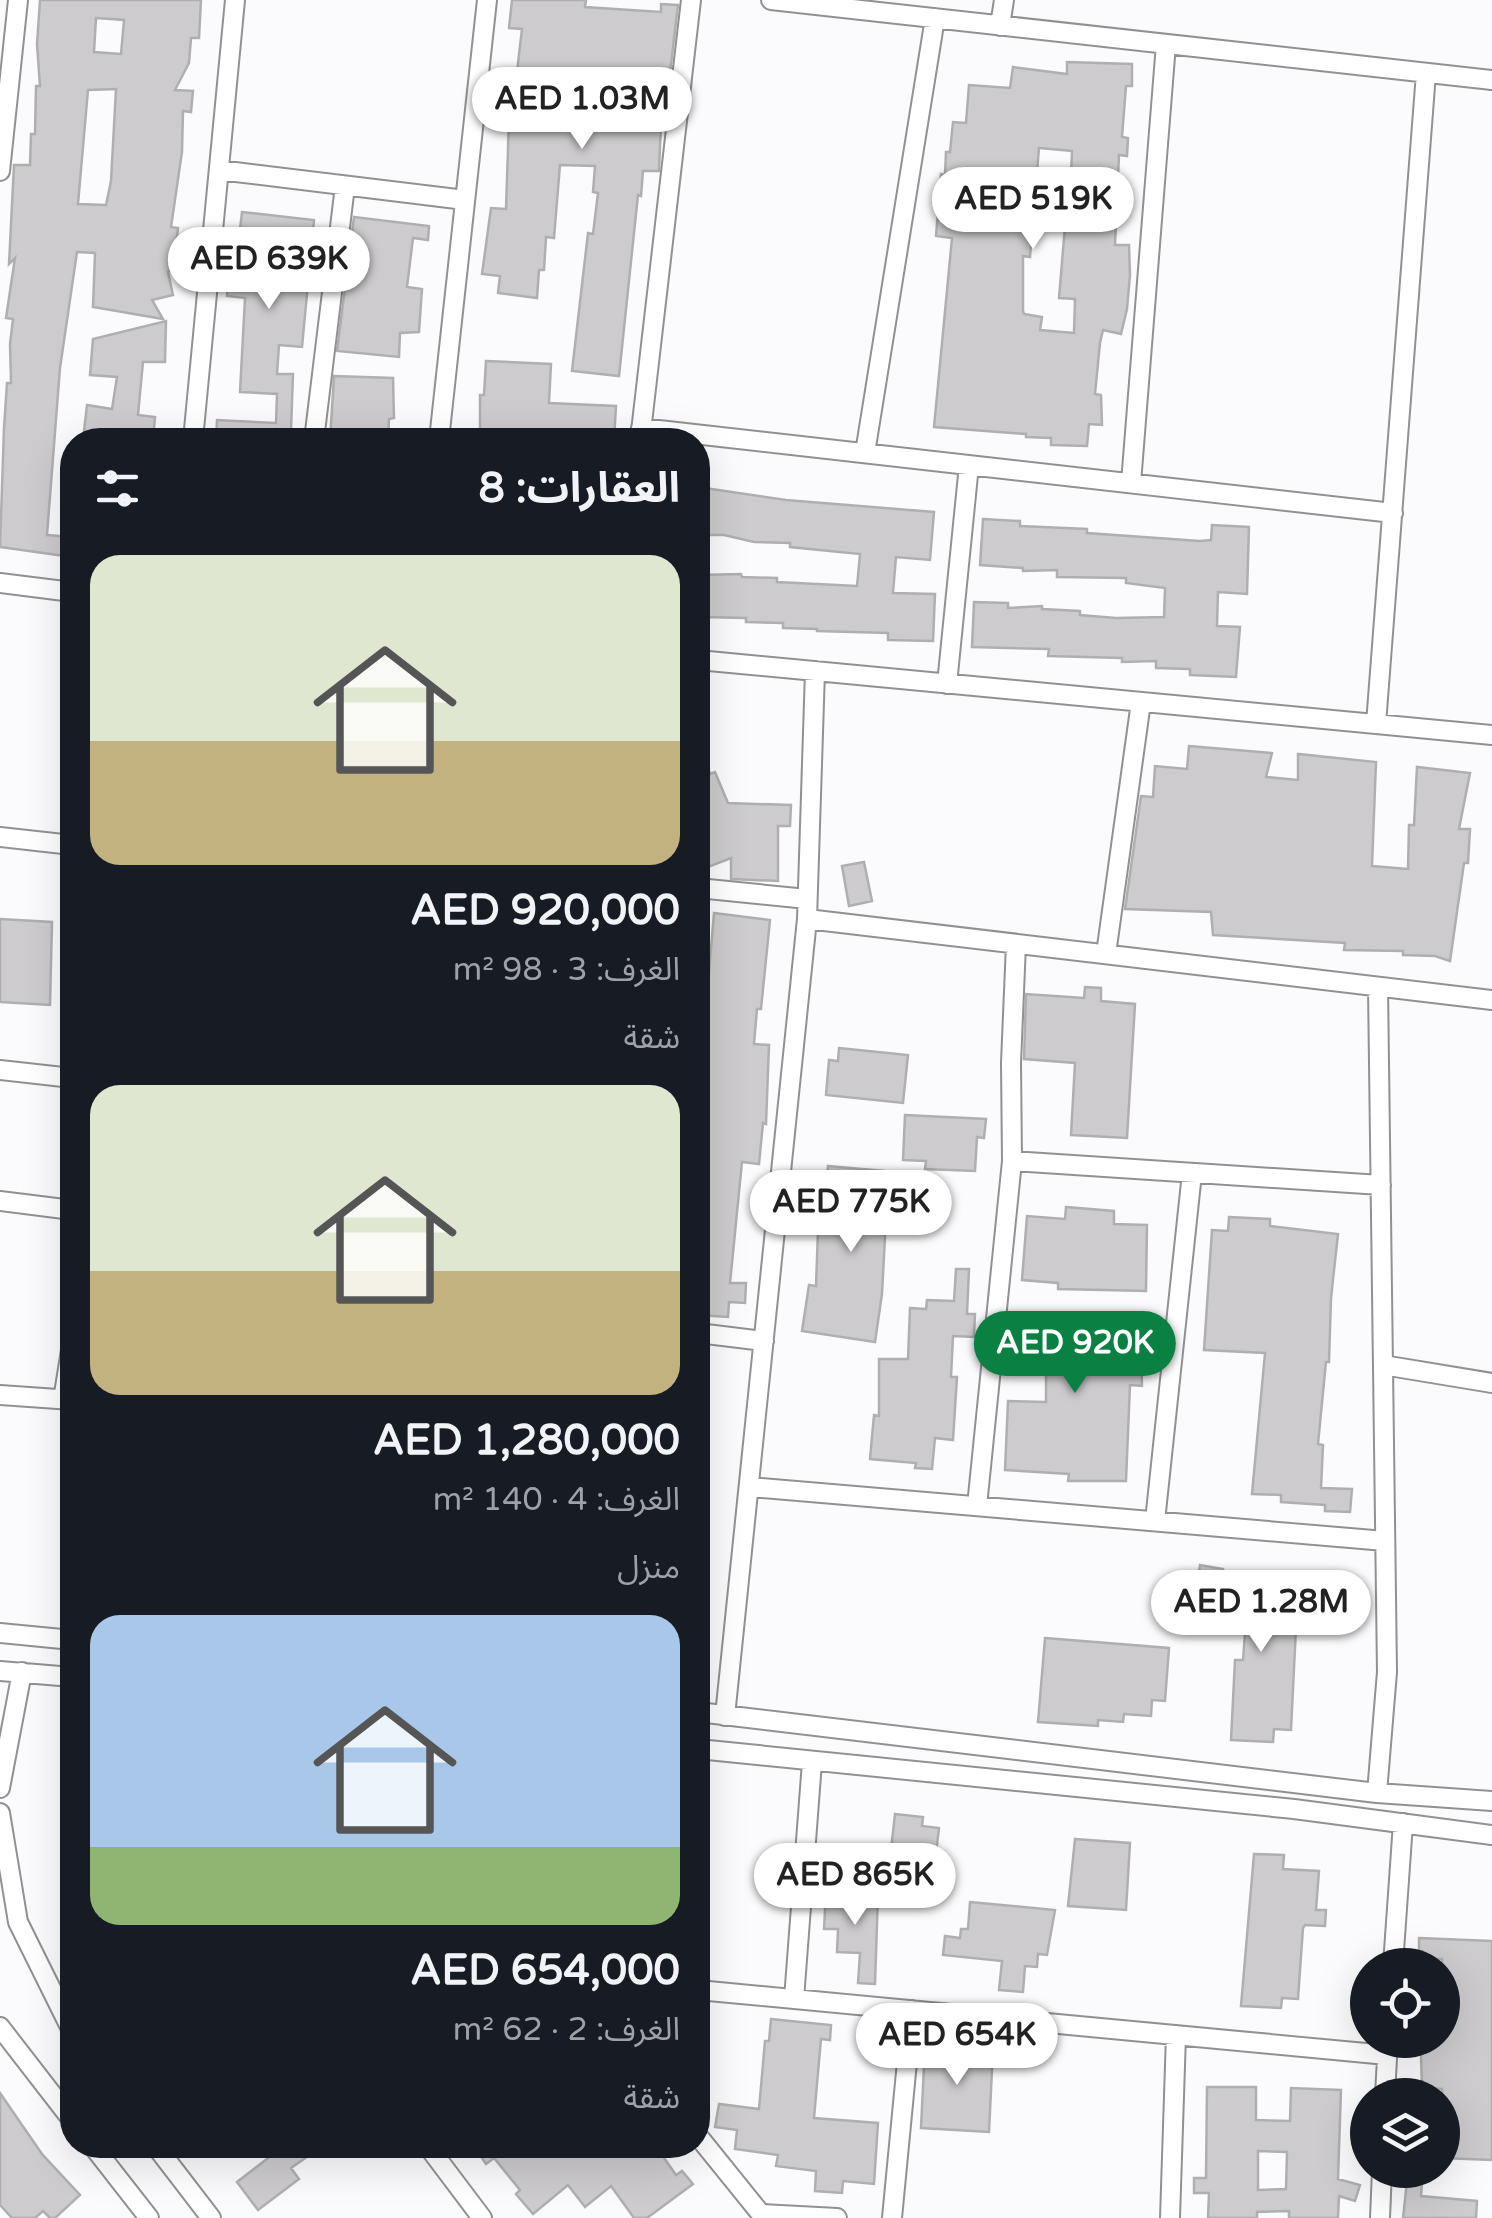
<!DOCTYPE html>
<html lang="ar">
<head>
<meta charset="utf-8">
<style>
	:root { --surface:#171b24; --page:#20242c; --text:#f1f3f6; --muted:#9ea1a6; --accent:#0b8043 }
	body { margin:0; font-family:"Varela Round","Noto Sans Arabic",sans-serif; background:var(--page); color:var(--text); direction:rtl; height:100vh; display:flex; flex-direction:column; font-size:38px; white-space:nowrap }
	* { box-sizing:border-box; margin:0 }
	p { font-size:32px; color:var(--muted) }
	.icon { flex:none; width:55px; height:55px; fill:none; stroke:currentColor; stroke-width:2; stroke-linecap:round; stroke-linejoin:round }
	.map { position:relative; flex:1; overflow:hidden; direction:ltr }
	.sheet { position:absolute; left:60px; top:428px; width:650px; height:1730px; display:flex; flex-direction:column; background:var(--surface); border-radius:40px; box-shadow:0 10px 40px #0002; direction:rtl }
	.sheet>* { flex:none }
	.controls { position:absolute; left:1350px; top:1948px; display:grid; gap:20px }
	.controls a { display:grid; place-items:center; width:110px; height:110px; border-radius:50%; background:var(--surface); box-shadow:0 10px 40px #0002; font-size:50px }
	.price { position:absolute; translate:-50% -85px; padding:0 22px; border-radius:35px; background:#fff; color:#222; font-size:32px; line-height:65px; filter:drop-shadow(0 2px 5px #0008) }
	.price::after { content:''; position:absolute; left:50%; top:60px; width:30px; height:22px; margin-left:-15px; background:inherit; clip-path:polygon(0 0,100% 0,50% 100%) }
	.price.selected { background:var(--accent); color:#fff }
	ul { padding:0; list-style:none }
	li { display:grid; align-content:center; gap:20px; height:530px; padding:0 30px }
	li span { display:grid; place-items:center; height:310px; border-radius:30px; color:#555 }
	li>.icon { margin-inline-start:auto }
	span .icon { width:180px; height:180px; fill:#fffc; stroke-width:1 }
	li b { font-size:42px }
	h2 { display:flex; justify-content:space-between; align-items:center; height:120px; padding:0 30px; font-size:42px }
	.map>svg:first-child { display:block }
</style>
</head>
<body>
<div class="map">
<svg width="1492" height="2218" viewBox="0 0 1492 2218">
	<rect width="100%" height="100%" fill="#fbfbfd"/>
	<path fill="#cdcbcd" stroke="#b0afb0" stroke-width="2.5" fill-rule="evenodd" d="M40 0H201L199 38H191L189 63 175 90 193 91 191 112 183 111 182 152 171 227 178 228 173 269 168 272 173 295 152 300 163 319 93 307 95 253 77 252 60 368 47 535 72 537V557L0 547 4 428 7 383H11L10 344 13 319 6 318 15 258 9 264 14 165H30L31 134H35L36 86H40L37 44ZM96 18 124 20 121 54 94 52ZM116 89 111 181 106 205 78 204 88 90Z
		M512 0H586L585 7 661 12V4L678 5 664 124H661L659 171H643L641 196 638 195 619 376 572 371 588 233 593 234 598 193 593 192 595 166 560 165 554 238 546 237 544 270H539L537 298 498 293 500 276 482 274 491 208 506 209 509 119H516L515 89 522 29 509 28Z
		M1067 62 1132 64V86H1126L1122 137 1128 138 1127 156 1119 155 1115 245H1129L1130 275 1127 309 1121 334 1103 330 1100 343 1095 394 1101 395 1102 425 1089 424 1087 446 1051 445V438L1026 437V434L934 427 952 238 936 236 941 174 945 175 946 152H950L953 122 966 123 969 85 1010 88 1013 67 1067 74ZM1039 148 1072 151 1070 202H1067L1059 298 1075 299 1074 333 1040 330 1042 317 1024 314 1023 311V256L1030 257Z
		M242 212 314 220 302 347 279 345 277 374H293L291 430 276 429V440H216L217 420 276 423 277 394 240 392 245 298 227 296 231 254 237 255Z
		M354 217 429 226 428 240 413 238 407 287 422 289 419 332 400 333 399 357 337 351Z
		M166 321 165 362H143L138 415 155 417 153 440H83L87 405 112 409 117 377 90 375 93 339Z
		M486 361 551 364 549 403 616 406 614 440H480V395H484Z
		M334 376 393 378 394 418 389 419 388 440H330Z
		M698 487 786 500 934 512 930 560 896 557 893 593 935 594 933 641 888 640V633L817 631V629L783 628V623L746 622V618L698 617V575L741 574 742 577 777 578V582L857 586 860 554 790 547V543L754 542 724 535H698Z
		M983 519 1020 521V526L1087 529V533L1200 541 1211 540 1212 525 1249 527 1247 594 1218 592 1217 626 1240 627 1236 677 1190 675V669L1156 668V661L1122 662V658L1048 656 1049 649 972 647 974 602 1008 603V608L1042 606V609L1080 611V615L1116 618 1164 617 1165 588 1126 583V578L1057 577V570L1023 571V568L980 565Z
		M698 743H701L710 774 715 772 728 803 791 805 790 826H778V881L731 879V858L698 871Z
		M1189 746 1272 753 1266 777 1298 780V754L1376 762 1372 866 1408 869 1409 825H1414L1417 767 1470 773 1459 829H1470L1468 863H1464L1450 961 1435 956 1403 955V951L1344 950 1345 943 1213 935 1211 912 1125 909 1141 796 1153 797 1155 766 1187 769Z
		M864 862 872 901 849 906 842 866Z
		M714 913 770 920 761 1009H757L754 1044 769 1045 766 1124 763 1123 759 1164 742 1162 730 1283H746L745 1303 729 1302 728 1317 698 1315V1057L705 1021Z
		M0 919 52 922 50 1005 0 1002Z
		M1085 987 1101 988V1001L1135 1004 1127 1138 1071 1135 1075 1063 1024 1059 1026 994 1084 998Z
		M839 1048 908 1055 903 1103 826 1095 829 1060 838 1061Z
		M905 1115 986 1119 984 1138 977 1137 975 1171 925 1169 926 1161 903 1160Z
		M828 1166 895 1172 891 1218H886L882 1294 875 1342 802 1331 809 1285 816 1286 818 1231H822Z
		M1066 1207 1114 1211V1224L1147 1225 1146 1291 1058 1289V1283L1022 1280 1027 1216 1065 1219Z
		M1229 1217 1270 1219V1226L1338 1234 1331 1298 1329 1362H1326L1318 1444 1323 1445 1321 1488 1352 1489 1350 1512 1325 1511V1505L1281 1502V1495L1252 1494 1265 1353 1204 1350 1212 1230 1228 1231Z
		M956 1269H969L967 1314H975L974 1337 953 1336 951 1377H957L953 1440 935 1438 932 1469 915 1468 916 1463 870 1459 874 1415 879 1416V1359H908L910 1308 926 1309 927 1300 954 1301Z
		M1019 1314 1140 1319 1142 1386 1130 1385 1126 1481H1068L1069 1474 1005 1470 1008 1401 1046 1402V1372L1011 1370 1012 1344H1018Z
		M1200 1565 1223 1569V1573L1291 1578 1289 1607H1297L1291 1730 1274 1729 1273 1742 1231 1740 1235 1660H1243L1248 1593 1197 1584Z
		M1045 1638 1169 1648 1165 1701 1152 1700 1151 1716 1124 1714 1123 1722 1098 1720V1726L1038 1722Z
		M895 1814 923 1817 922 1826 939 1828 932 1887 908 1885 909 1878 888 1876Z
		M1075 1839 1130 1843 1126 1910 1068 1906Z
		M1254 1854 1284 1855 1283 1869 1319 1871 1316 1910H1326L1325 1926 1305 1925 1303 1928 1298 1999 1282 1998 1281 2008 1241 2006Z
		M826 1891 878 1894 875 1984 858 1983 860 1953 837 1952 838 1929H824Z
		M970 1902 1055 1910 1047 1955 1038 1954 1037 1967 1025 1966 1023 1992 999 1990 1002 1961 943 1955 945 1936 960 1938 961 1929H968Z
		M1419 1938 1492 1941V2160L1442 2158V2089L1422 2088 1421 2057 1422 2040H1442V1959H1419Z
		M771 2019 831 2025 830 2040 821 2039 814 2118 878 2123 874 2184 843 2181 842 2193 815 2191 816 2171 776 2166 778 2155 735 2149 737 2130 715 2127 719 2104 759 2109 765 2041H769Z
		M925 2045 993 2049 989 2132 921 2128Z
		M1207 2087H1256V2120L1290 2121 1291 2088 1341 2090 1338 2179 1360 2185 1355 2201 1339 2196 1338 2218H1289V2211L1257 2212V2218H1208L1209 2193H1194V2178H1206ZM1258 2151 1287 2152 1286 2189 1258 2190Z
		M0 2093 42 2154 80 2195 55 2218H50L43 2211 35 2218H12L0 2205Z
		M285 2145H324L291 2168 299 2179 258 2210 237 2182Z
		M473 2145H655L676 2175 682 2171 693 2184 647 2218H634L611 2186 585 2207 568 2185 533 2214 516 2194 520 2190 494 2158 486 2164Z
		M1407 2181 1422 2183 1421 2196 1477 2201 1476 2218H1403Z"/>
	<g fill="none" stroke-linecap="round" stroke-linejoin="round">
		<defs>
			<path id="street" d="M771 0 1492 80
				M1000 26 1004 0
				M219 170 465 200
				M0 171 18 0
				M641 428 1393 513
				M193 440 235 0
				M314 440 345 186
				M439 440 487 0
				M640 440 691 0
				M865 453 935 18
				M1131 483 1166 44
				M0 583 72 592
				M698 660 1492 735
				M947 684 969 465
				M1376 724 1426 73
				M0 837 72 845
				M698 888 807 899
				M807 919 1492 1000
				M1106 954 1141 702
				M0 1070 72 1078
				M1012 1161 1381 1185
				M0 1201 72 1210
				M698 1333 764 1341
				M1383 1365 1492 1383
				M0 1395 72 1400
				M63 1400 72 1344
				M750 1487 1385 1541
				M977 1506 1012 1161 1011 1063 1016 944
				M1155 1521 1192 1173
				M0 1633 72 1640
				M0 1671 72 1677
				M698 1712 1377 1793 1492 1801
				M725 1716 807 919 815 671
				M698 1749 1294 1809 1492 1835
				M0 1788 22 1672
				M1377 1793 1387 1672 1378 987
				M0 1813 18 1922 72 2031
				M1393 1965 1403 1823
				M698 1990 1387 2055
				M794 1999 812 1762
				M0 2027 72 2120
				M1385 2095 1388 2040
				M698 2136 761 2214 837 2218
				M92 2145 149 2218
				M155 2145 211 2218
				M427 2145 482 2218
				M892 2218 912 2010
				M1170 2218 1176 2035
				M1380 2218 1382 2170"/>
		</defs>
		<use href="#street" stroke="#919193" stroke-width="22"/>
		<use href="#street" stroke="#fff" stroke-width="18"/>
	</g>
</svg>
<div class="controls">
<a><svg class="icon" aria-label="locate" viewBox="0 0 24 24"><circle cx="12" cy="12" r="6"/><path d="M12 2v4M12 18v4M2 12h4M18 12h4"/></svg></a>
<a><svg class="icon" aria-label="layers" viewBox="0 0 24 24"><path d="M12 4l9 5-9 5-9-5zM3 14l9 5 9-5"/></svg></a>
</div>
<b class="price" style="left:582px;top:152px">AED 1.03M</b>
<b class="price" style="left:1033px;top:252px">AED 519K</b>
<b class="price" style="left:269px;top:312px">AED 639K</b>
<b class="price" style="left:851px;top:1255px">AED 775K</b>
<b class="price selected" style="left:1075px;top:1396px">AED 920K</b>
<b class="price" style="left:1261px;top:1655px">AED 1.28M</b>
<b class="price" style="left:855px;top:1928px">AED 865K</b>
<b class="price" style="left:957px;top:2088px">AED 654K</b>
<section class="sheet">
<h2>العقارات: 8<svg class="icon" aria-label="filters" viewBox="0 0 24 24"><path d="M4 7h16M4 17h16"/><circle cx="9" cy="7" r="2"/><circle cx="15" cy="17" r="2"/></svg></h2>
<ul>
<li><span style="background:linear-gradient(#dfe7d0 60%,#c2b280 0)"><svg class="icon" aria-label="home" viewBox="0 0 24 24"><path d="M3 11l9-7 9 7M6 9v11h12V9"/></svg></span><div><b>AED 920,000</b><p>الغرف: 3 · 98 m²</p><p>شقة</p></div></li>
<li><span style="background:linear-gradient(#dfe7d0 60%,#c2b280 0)"><svg class="icon" aria-label="home" viewBox="0 0 24 24"><path d="M3 11l9-7 9 7M6 9v11h12V9"/></svg></span><div><b>AED 1,280,000</b><p>الغرف: 4 · 140 m²</p><p>منزل</p></div></li>
<li><span style="background:linear-gradient(#a9c7e8 75%,#8fb573 0)"><svg class="icon" aria-label="home" viewBox="0 0 24 24"><path d="M3 11l9-7 9 7M6 9v11h12V9"/></svg></span><div><b>AED 654,000</b><p>الغرف: 2 · 62 m²</p><p>شقة</p></div></li>
</ul>
</section>
</div>
</body>
</html>
